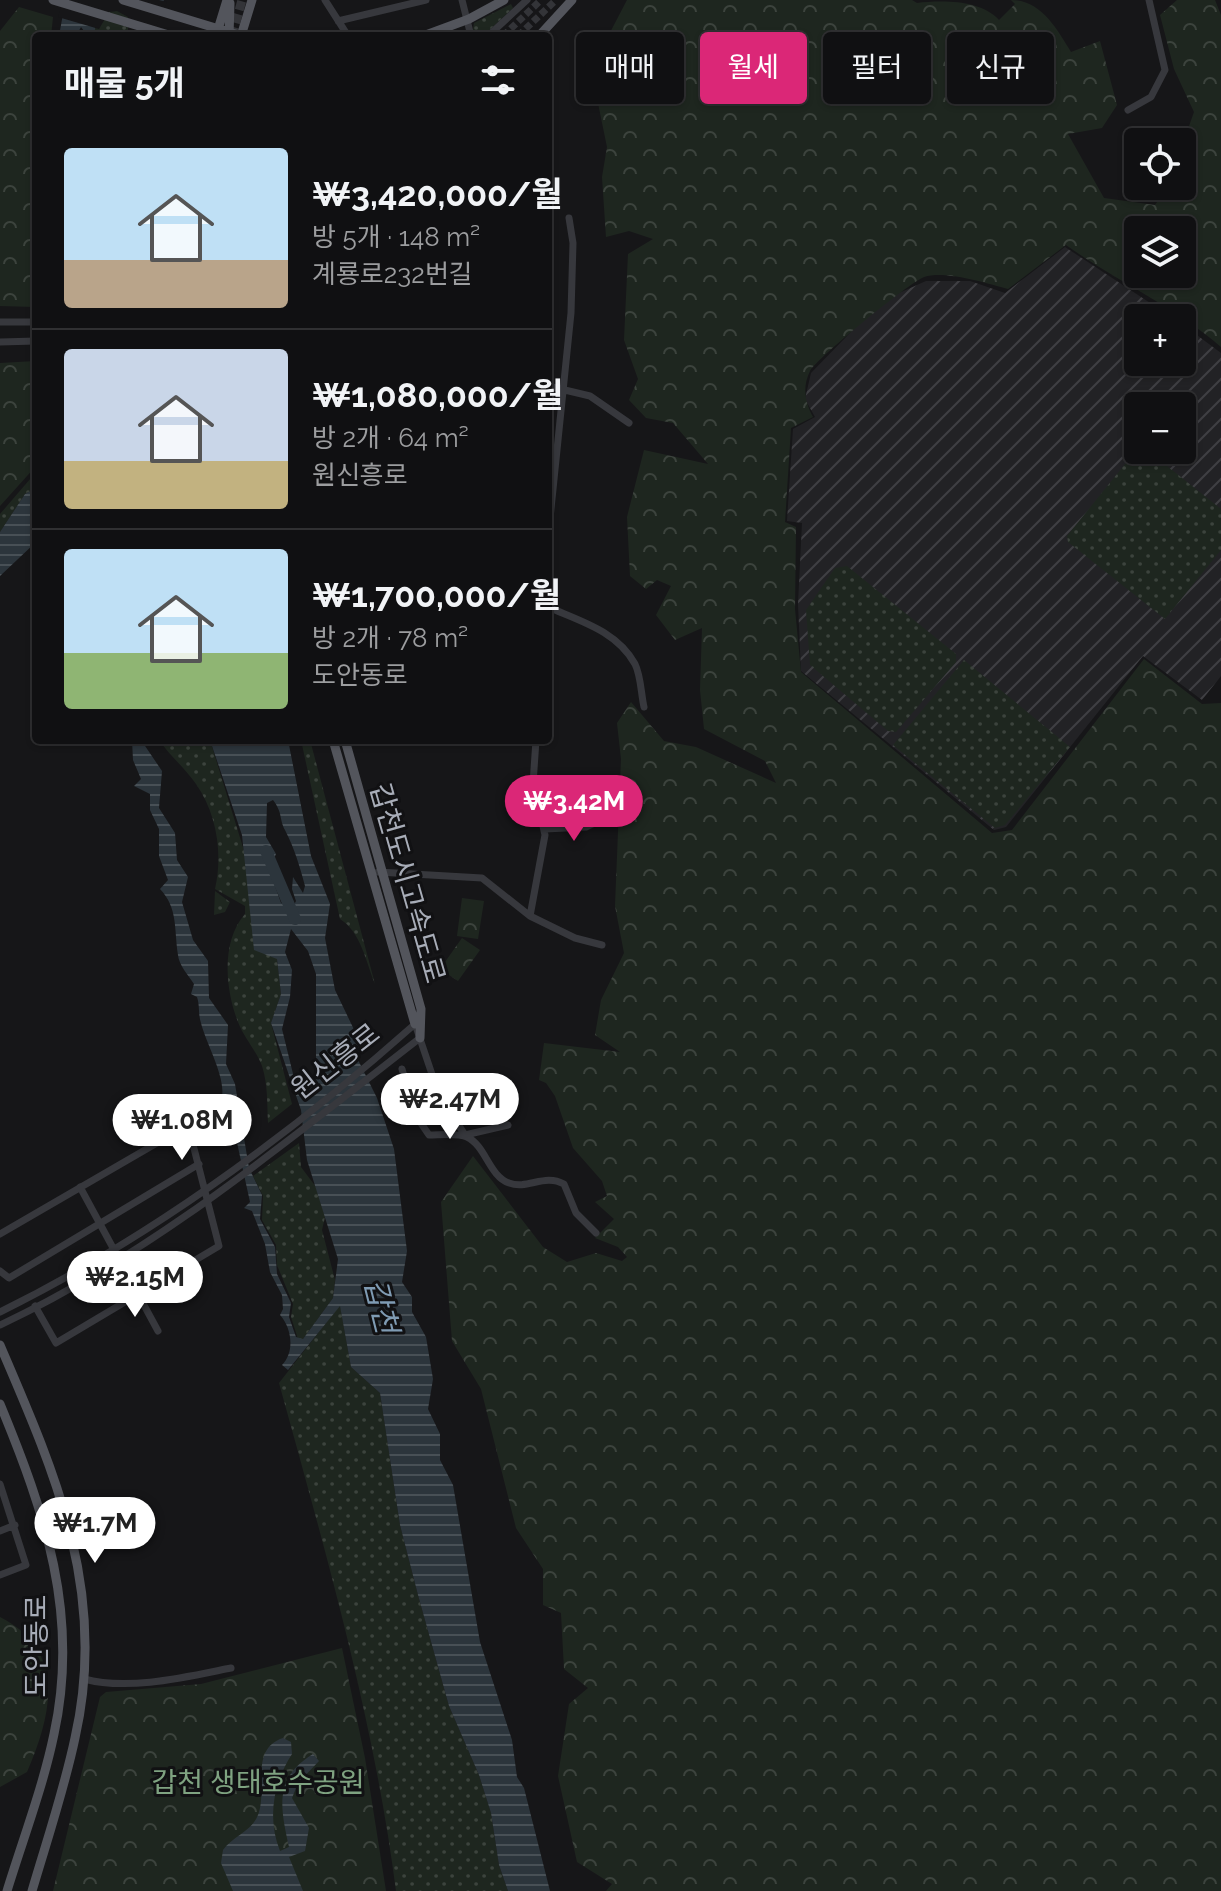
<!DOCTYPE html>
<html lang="ko">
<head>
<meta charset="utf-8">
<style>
	:root { --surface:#101012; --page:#19191b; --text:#f1f3f6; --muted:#9c9d9f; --line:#303032; --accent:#db2777 }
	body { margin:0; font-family:Raleway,"Noto Sans KR",sans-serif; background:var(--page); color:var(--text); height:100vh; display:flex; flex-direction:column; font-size:30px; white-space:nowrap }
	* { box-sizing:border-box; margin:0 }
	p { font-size:26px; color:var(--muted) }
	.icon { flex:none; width:44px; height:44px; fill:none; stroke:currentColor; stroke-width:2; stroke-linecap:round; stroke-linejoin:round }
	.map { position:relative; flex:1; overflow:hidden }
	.side { position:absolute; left:32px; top:32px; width:520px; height:712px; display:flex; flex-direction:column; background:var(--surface); border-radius:8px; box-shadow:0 2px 6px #0004,0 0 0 2px var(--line) }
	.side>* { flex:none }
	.top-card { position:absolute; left:576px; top:32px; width:524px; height:72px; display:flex; gap:16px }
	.buttons { position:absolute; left:1124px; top:128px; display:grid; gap:16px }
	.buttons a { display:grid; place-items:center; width:72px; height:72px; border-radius:8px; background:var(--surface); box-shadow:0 2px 6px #0004,0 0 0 2px var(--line); font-size:40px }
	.price { position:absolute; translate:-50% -68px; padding:0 18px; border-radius:28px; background:#fff; color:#222; font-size:26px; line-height:52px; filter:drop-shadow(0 2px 4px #0008) }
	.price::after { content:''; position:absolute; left:50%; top:48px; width:24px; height:18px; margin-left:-12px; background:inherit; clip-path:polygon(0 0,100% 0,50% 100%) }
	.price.on { background:var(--accent); color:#fff }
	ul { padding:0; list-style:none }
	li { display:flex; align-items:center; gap:24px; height:200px; padding:0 32px }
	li+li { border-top:2px solid var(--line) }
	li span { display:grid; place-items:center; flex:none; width:224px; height:160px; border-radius:8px; color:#555 }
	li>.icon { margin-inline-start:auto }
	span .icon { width:96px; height:96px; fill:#fffc; stroke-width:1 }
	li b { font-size:34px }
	h2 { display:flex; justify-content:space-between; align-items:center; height:96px; padding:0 32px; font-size:34px }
	.tag { padding:0 28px; border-radius:8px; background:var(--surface); box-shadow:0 2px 6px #0004,0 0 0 2px var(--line); font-size:28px; line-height:72px }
	.tag.on { background:var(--accent); color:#fff }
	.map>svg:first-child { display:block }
</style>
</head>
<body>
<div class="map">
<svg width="1221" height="1891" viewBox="0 0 1221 1891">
	<defs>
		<pattern id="industrial-furrows" width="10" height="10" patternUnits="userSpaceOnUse" patternTransform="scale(2)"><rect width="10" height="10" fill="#222225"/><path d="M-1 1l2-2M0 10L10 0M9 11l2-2" fill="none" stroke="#3f3f43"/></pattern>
		<pattern id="grass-dots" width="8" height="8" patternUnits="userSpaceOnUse" patternTransform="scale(2)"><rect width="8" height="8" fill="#1e261f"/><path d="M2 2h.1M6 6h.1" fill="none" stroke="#3c433d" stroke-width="1.8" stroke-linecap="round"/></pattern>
		<pattern id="forest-crowns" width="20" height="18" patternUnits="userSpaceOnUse" patternTransform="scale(2)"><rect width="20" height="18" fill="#1e261f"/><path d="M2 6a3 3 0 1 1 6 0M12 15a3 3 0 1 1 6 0" fill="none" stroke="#3c433d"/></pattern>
		<pattern id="water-rules" width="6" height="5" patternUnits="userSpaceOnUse" patternTransform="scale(2)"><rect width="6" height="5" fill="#2c353c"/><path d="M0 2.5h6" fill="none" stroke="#485056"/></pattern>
	</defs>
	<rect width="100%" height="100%" fill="#161618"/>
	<path fill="url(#industrial-furrows)" fill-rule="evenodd" d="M1065 247 1173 318H1138V362H1182V324L1221 353V676L1202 700 1143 656 1006 827 994 830 801 671 798 604 802 523 787 521 793 429 815 417 805 399 811 373 881 301 926 281H970L1005 293ZM1138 406H1182V450H1138Z"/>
	<path fill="url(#grass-dots)" d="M511 4 513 8 483 36H472L474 23Z
		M107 8 133 15 132 36H94L96 22Z
		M1138 448 1147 450 1221 509V550L1165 619 1068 542 1067 536Z
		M31 478 36 488 25 494 0 532V514Z
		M847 566 956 654V662L896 732 888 731 810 665 806 610 835 568Z
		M964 660 1070 747 1005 825 995 828 893 745Z
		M159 740H210L277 958 281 994 271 1023 292 1104 268 1123C267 1103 268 1085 262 1066 256 1050 244 1038 238 1022 225 989 221 941 245 914V906L215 889C223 854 217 814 196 784 185 768 170 756 159 740Z
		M301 740H310L375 984C366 962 361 932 340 919Z
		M215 891 230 902 225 912 214 915Z
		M299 1143 301 1167 316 1187 325 1217 322 1230 335 1280 333 1298 303 1339H298L291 1317 293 1304 277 1265 276 1245 262 1220 263 1196 253 1176Z
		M340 1305 351 1367 380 1393 400 1525 418 1595 449 1706 479 1775 491 1813 499 1865 508 1891H396C374 1719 325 1550 279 1383Z"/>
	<path fill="url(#forest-crowns)" fill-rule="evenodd" d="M627 0H912L917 3C943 0 981 0 999 20L1015 4 1011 0C1041 0 1057 29 1071 52L1100 41 1117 105 1102 128 1068 134 1104 198 1155 205 1168 186H1182V146L1194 112 1174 69 1160 15 1177 0H1215L1221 15V347C1174 306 1116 281 1066 245L1008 289C986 283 945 270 924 277 910 282 817 358 810 371 802 387 805 402 813 417L791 428 785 522 796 527 795 609 801 672 992 833 1012 830 1144 659 1202 704 1221 703V1891H606L612 1884 577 1862 558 1776 569 1704 588 1688 564 1669 561 1613 543 1605V1569L516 1528 481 1389 452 1341 441 1202 473 1156 543 1247 567 1262 596 1253 622 1261 627 1257 618 1247 595 1238 614 1219 595 1202 607 1196 602 1181 573 1148 555 1096 546 1083 539 1080 544 1043 620 1052 595 1035 601 1000 624 953 615 906 621 759 617 723 631 702 664 741 696 747 776 783 765 761 704 729 700 690 702 628 675 640 656 615 671 586 657 580 646 589 630 576 627 517 644 450 708 464 673 423 646 418 629 400 638 379 624 340 628 254 653 239 629 231 606 237 602 177 607 147 591 69ZM1138 230H1182V274H1138Z
		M19 7 53 17 51 36H36V307L0 306V31Z
		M36 361V466L0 506V363Z
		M462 898 484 901 478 939 457 936Z
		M462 938 480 950 458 981 440 969Z
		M0 1617C67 1651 52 1714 27 1772L0 1787Z
		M342 1648 365 1758 386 1891H53L100 1697 106 1692 201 1684Z"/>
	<path fill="url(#water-rules)" fill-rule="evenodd" d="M146 0H164L147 36 132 15 107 8 96 22 94 36H88L81 27 76 36H59L63 14Z
		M36 488V542L0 576V532L25 494Z
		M132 740H141L162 771 159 808 175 833 177 860 188 877 182 902 193 940 208 961 209 998 228 1025 226 1064 235 1084 249 1168 262 1195 260 1219 275 1247 277 1274 291 1303 289 1317 296 1337 303 1339 333 1298 338 1259 307 1160 301 1110 271 1023 281 994 277 959 254 950 242 835 210 740H288L311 856 330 904 325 938 335 990 359 1040 358 1060 377 1098 394 1149 407 1251 402 1282 412 1297V1312L426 1337 433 1379 428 1409 440 1434V1460L453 1485 480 1642 512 1740 517 1777 524 1788 550 1891H508L499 1865 491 1813 479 1775 449 1706 418 1595 400 1525 380 1393 351 1367 340 1306 288 1370 282 1365C295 1352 292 1328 280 1315L283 1309 282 1295 270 1272 265 1244 252 1211 244 1208 250 1202 229 1106 220 1102C230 1084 206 1044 201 1023 198 1014 200 1006 197 997L191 994 194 984C188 975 179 965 178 955 174 928 178 908 160 889L168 880 159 856V829L150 810V794L134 786 141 779 133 760ZM273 800C283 813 279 819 285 830 295 850 299 864 305 886L303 893 293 877 292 889 296 901 292 909 281 903 269 869 276 854 266 837 267 803ZM291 929 308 951 316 974V1078L305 1084 295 1082 282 1029 290 997 292 970 285 952Z
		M283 1738 291 1742 292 1754C273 1783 267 1819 280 1851L289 1847C280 1806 274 1778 313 1754L319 1761 298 1783 292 1798 309 1828 305 1851 289 1857 303 1891H233L221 1863 223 1850C233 1836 252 1831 258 1815 268 1790 249 1749 283 1738Z"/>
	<path fill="#161618" d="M63 0H159L167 2 151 36H128V17L117 11 109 12 99 29 58 17Z"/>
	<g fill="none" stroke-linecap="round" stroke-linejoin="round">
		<path stroke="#2c353c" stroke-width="12" d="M266 851 295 919"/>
		<path stroke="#333438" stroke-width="7" stroke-dasharray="7 3.5" stroke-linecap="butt" d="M503 36 541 0
			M518 36 556 0"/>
		<path stroke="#333438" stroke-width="9" stroke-dasharray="9 4.5" stroke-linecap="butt" d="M232 36 242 0"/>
		<path stroke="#37383d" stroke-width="7" d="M325 0 348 36
			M462 0 471 36
			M338 21 426 0
			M488 36 527 0
			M1128 110 1151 97 1165 70 1149 0
			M0 322H36
			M0 342 36 341
			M548 386 590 396 629 423
			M548 538 571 313 573 243 569 218
			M548 607C580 621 617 631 635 664 641 676 641 694 644 707
			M545 829 586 827 596 822
			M378 872 482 878 530 916 575 938 602 945
			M530 916 545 835 533 784 536 740
			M402 1069 414 1113 429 1135C440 1135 458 1133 467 1137 486 1146 489 1176 509 1183 528 1190 544 1173 564 1184L576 1213 596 1233
			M80 1187 158 1331
			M0 1234 188 1125 219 1246 56 1343 35 1306
			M0 1271 9 1278 199 1164
			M0 1312C150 1238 290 1135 415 1024L439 1095 465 1135 508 1125
			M0 1325C154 1253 287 1141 420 1038
			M0 1484 26 1565 0 1575
			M0 1531 15 1525
			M84 1679C129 1691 186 1677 231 1668"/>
		<path stroke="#53555c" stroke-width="9" d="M53 0 172 36
			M123 0 242 36
			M216 36 227 0
			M229 36 230 3
			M241 36 252 0
			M423 36 469 19 504 0
			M539 36 572 0
			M333 740 415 1024
			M345 740 421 1009 420 1038
			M0 1345C56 1475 108 1593 75 1738 64 1790 47 1840 32 1891
			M0 1404C45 1513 80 1615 54 1734 43 1787 23 1839 7 1891"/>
	</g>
	<g text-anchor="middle" stroke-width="6" stroke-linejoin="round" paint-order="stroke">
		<g font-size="28" fill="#a8adb8" stroke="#111113">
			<text transform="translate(408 883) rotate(74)" y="10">갑천도시고속도로</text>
			<text transform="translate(335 1061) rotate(-38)" y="10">원신흥로</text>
			<text transform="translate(36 1646) rotate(-90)" y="10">도안동로</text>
		</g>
		<g font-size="28" fill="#7fa381" stroke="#111113">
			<text x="258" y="1792">갑천 생태호수공원</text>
		</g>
		<g font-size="30" font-style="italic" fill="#7f9bb3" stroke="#111113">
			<text transform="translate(381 1306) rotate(76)" y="10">갑천</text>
		</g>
	</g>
</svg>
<div class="buttons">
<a><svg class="icon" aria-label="locate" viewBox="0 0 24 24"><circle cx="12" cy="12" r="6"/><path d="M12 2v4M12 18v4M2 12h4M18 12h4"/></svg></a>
<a><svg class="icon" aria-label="layers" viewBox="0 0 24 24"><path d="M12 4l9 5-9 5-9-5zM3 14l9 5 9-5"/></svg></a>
<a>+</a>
<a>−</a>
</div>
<b class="price on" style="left:574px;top:843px">₩3.42M</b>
<b class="price" style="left:450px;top:1141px">₩2.47M</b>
<b class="price" style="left:182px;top:1162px">₩1.08M</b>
<b class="price" style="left:135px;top:1319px">₩2.15M</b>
<b class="price" style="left:95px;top:1565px">₩1.7M</b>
<div class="top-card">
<a class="tag">매매</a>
<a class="tag on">월세</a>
<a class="tag">필터</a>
<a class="tag">신규</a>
</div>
<section class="side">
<h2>매물 5개<svg class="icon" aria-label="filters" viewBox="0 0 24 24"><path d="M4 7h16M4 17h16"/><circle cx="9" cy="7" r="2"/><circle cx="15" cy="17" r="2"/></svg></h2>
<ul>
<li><span style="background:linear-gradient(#bfe0f5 70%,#b9a48a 0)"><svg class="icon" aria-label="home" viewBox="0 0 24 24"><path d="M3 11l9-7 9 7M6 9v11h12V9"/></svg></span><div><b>₩3,420,000/월</b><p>방 5개 · 148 m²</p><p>계룡로232번길</p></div></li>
<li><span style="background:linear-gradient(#c9d6e8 70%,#c2b280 0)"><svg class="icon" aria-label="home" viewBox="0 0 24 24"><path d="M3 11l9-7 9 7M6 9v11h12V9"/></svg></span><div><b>₩1,080,000/월</b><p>방 2개 · 64 m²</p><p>원신흥로</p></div></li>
<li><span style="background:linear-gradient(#bfe0f5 65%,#8fb573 0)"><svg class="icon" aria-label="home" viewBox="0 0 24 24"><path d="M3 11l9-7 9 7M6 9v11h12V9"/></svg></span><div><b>₩1,700,000/월</b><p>방 2개 · 78 m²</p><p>도안동로</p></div></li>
</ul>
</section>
</div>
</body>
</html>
